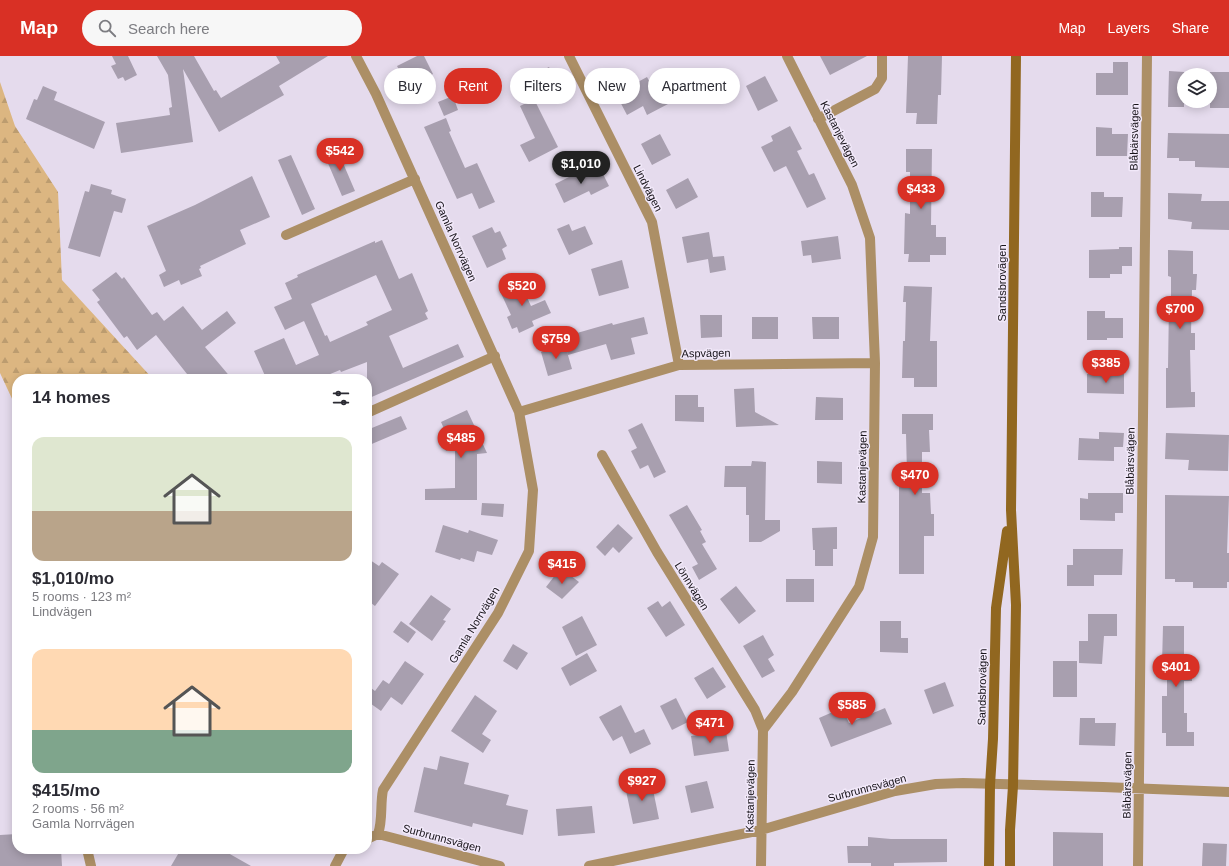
<!DOCTYPE html>
<html lang="en">
<head>
<meta charset="utf-8">
<style>
	:root { --surface:#fff; --page:#f7f7f7; --text:#2b2b33; --muted:#7c7c81; --accent:#d93025 }
	body { margin:0; font-family:Arial,sans-serif; background:var(--page); color:var(--text); height:100vh; display:flex; flex-direction:column; font-size:15px; white-space:nowrap }
	* { box-sizing:border-box; margin:0 }
	p { font-size:13px; color:var(--muted) }
	.icon { flex:none; width:22px; height:22px; fill:none; stroke:currentColor; stroke-width:2; stroke-linecap:round; stroke-linejoin:round }
	.map { position:relative; flex:1; overflow:hidden }
	.sheet { position:absolute; left:12px; top:318px; width:360px; height:480px; display:flex; flex-direction:column; background:var(--surface); border-radius:16px; box-shadow:0 2px 10px #0003 }
	.sheet>* { flex:none }
	.guide { position:absolute; left:384px; top:12px; width:380px; height:36px; display:flex; gap:8px }
	.buttons { position:absolute; left:1177px; top:12px; display:grid; gap:8px }
	.buttons a { display:grid; place-items:center; width:40px; height:40px; border-radius:50%; background:var(--surface); box-shadow:0 2px 10px #0003; font-size:20px }
	.price { position:absolute; translate:-50% -34px; padding:0 9px; border-radius:14px; background:var(--accent); color:#fff; font-size:13px; line-height:26px; filter:drop-shadow(0 1px 2px #0008) }
	.price::after { content:''; position:absolute; left:50%; top:24px; width:12px; height:9px; margin-left:-6px; background:inherit; clip-path:polygon(0 0,100% 0,50% 100%) }
	.price.selected { background:#222; color:#fff }
	ul { padding:0; list-style:none }
	li { display:grid; align-content:center; gap:8px; height:212px; padding:0 20px }
	li span { display:grid; place-items:center; height:124px; border-radius:12px; color:#555 }
	li>.icon { margin-inline-start:auto }
	span .icon { width:72px; height:72px; fill:#fffc; stroke-width:1 }
	li b { font-size:17px }
	h2 { display:flex; justify-content:space-between; align-items:center; height:48px; padding:0 20px; font-size:17px }
	.pill { padding:0 14px; border-radius:18px; background:var(--surface); box-shadow:0 2px 10px #0003; font-size:14px; line-height:36px }
	.pill.selected { background:var(--accent); color:#fff }
	header { display:flex; align-items:center; gap:24px; box-sizing:border-box; height:56px; padding:0 20px; background:var(--accent); color:#fff }
	header strong { font-size:19px }
	nav { display:flex; gap:22px; margin-inline-start:auto; font-size:14px }
	.search { width:280px; height:36px; background:var(--page); display:flex; align-items:center; gap:10px; box-sizing:border-box; padding:0 14px; border-radius:22px; color:var(--muted); font-size:15px }
	.map>svg:first-child { display:block }
</style>
</head>
<body>
<header>
<strong>Map</strong>
<div class="search"><svg class="icon" aria-label="search" viewBox="0 0 24 24"><circle cx="10" cy="10" r="6"/><path d="M15 15l6 6"/></svg>Search here</div>
<nav><a>Map</a><a>Layers</a><a>Share</a></nav>
</header>
<div class="map">
<svg width="1229" height="810" viewBox="0 0 1229 810">
	<defs>
		<pattern id="forest-firs" width="22" height="20" patternUnits="userSpaceOnUse"><rect width="22" height="20" fill="#dcb681"/><path d="M5 1l3.5 6h-7zM16 11l3.5 6h-7z" fill="#bc9c6f"/></pattern>
	</defs>
	<rect width="100%" height="100%" fill="#e5dbed"/>
	<path fill="url(#forest-firs)" d="M0 26 15 70 58 136 62 224 153 323H17V351L14 347 0 317Z"/>
	<path fill="#a89faf" fill-rule="evenodd" d="M112 0H128L137 19 125 25 123 21 118 23 111 10 116 8Z
		M157 0H194L214 35 216 34 221 42 280 7 276 0H328L279 30 284 39 219 76 183 13 193 86 121 97 116 67 170 59 169 52 172 51 168 19Z
		M417 0H424L433 18 408 31 397 10Z
		M820 0H867L830 19Z
		M908 0H942L941 39H938L937 68H916L917 57H906Z
		M1113 6H1128V39H1096V17H1113Z
		M549 11 558 30 529 45 520 29 536 21 535 18Z
		M1169 15 1184 16V51H1168Z
		M1210 16H1229V52H1210Z
		M765 20 778 45 758 55 746 30Z
		M633 21 636 27 647 21 657 40 662 37 668 48 647 59 643 50 627 59 616 38 623 34 620 27Z
		M43 30 57 36 54 44 105 66 94 93 26 63 34 43 37 44Z
		M453 40 458 54 444 60 438 46Z
		M534 43 558 91 529 106 520 89 535 82 520 50Z
		M446 62 451 75 449 76 465 112 477 107 495 146 479 153 472 137 457 143 424 71Z
		M790 70 802 93 797 95 809 119 814 117 826 143 807 152 786 110 774 116 761 91 773 85 771 80Z
		M1096 71 1112 72V78H1128L1127 100H1096Z
		M1168 77 1229 78V112L1195 111V105H1179V102H1167Z
		M660 78 671 99 652 109 641 88Z
		M337 93 355 135 342 140 324 98Z
		M906 93H932L931 169H936V181H946V199H930V206H908L909 198H904L905 157 910 158V116H906Z
		M291 99 315 153 302 159 278 104Z
		M585 113 588 120 601 114 609 130 591 139 589 135 564 147 555 128Z
		M252 120 270 161 240 174 246 188 200 210 201 212 199 213 202 220 181 229 179 224 164 231 159 219 166 215 147 170 195 149Z
		M688 122 698 141 676 153 666 134Z
		M91 128 112 134 111 138 126 143 122 157 114 155 100 201 68 192 85 135 89 136Z
		M1091 136H1104V141H1123L1122 161H1091Z
		M1168 137 1202 138 1201 145H1229V174L1191 173 1192 166 1168 163Z
		M569 168 572 175 585 170 593 188 569 199 557 173Z
		M492 171 495 177 500 175 507 190 502 193 506 203 487 212 472 180Z
		M709 176 713 201 724 200 726 214 710 217 708 203 687 207 682 181Z
		M838 180 841 203 812 207 811 199 803 200 801 185Z
		M382 184 399 223 412 217 428 255 425 257 428 263 389 280 403 312 458 288 464 301 367 343V306L341 316 340 314 318 323H264L266 322 254 295 284 282 296 309 319 299 304 265 285 274 274 251 292 243 285 227 298 221 297 219 375 185V187ZM376 219 392 254 366 266 368 269 330 286 327 279 325 280 311 248Z
		M1119 191H1132V210H1122V218H1110V222H1089V194L1119 193Z
		M1168 194 1193 195V218H1197L1196 234H1192L1191 277H1195V294H1190L1191 336H1195V351L1166 352V312H1168L1169 248H1171V221L1168 220Z
		M622 204 629 232 599 240 591 213Z
		M116 216 122 223 124 221 152 259 157 256 164 265 183 250 202 274 227 255 236 267 205 291 232 323H191L156 279 137 294 127 280 124 282 97 246 100 244 92 234Z
		M519 224 531 250 545 244 551 257 532 265 534 270 519 277 517 271 512 273 507 261 511 259 499 233Z
		M904 230 932 231 930 285H937V331H914V322H902L903 285H905L906 246H903Z
		M1087 255H1105V262H1123V282H1107V284H1087Z
		M700 259H722V281L701 282Z
		M644 261 648 278 631 282 635 298 611 304 606 288 568 299 563 281 612 267 613 269Z
		M752 261H778V283H752Z
		M812 261H839V283H813Z
		M565 289 572 313 548 320 541 296Z
		M1087 318H1124V338L1087 337Z
		M754 332 755 356 779 369 736 371 734 333Z
		M675 339H698V351H704V366L675 365Z
		M816 341 843 342V364H815Z
		M467 354 487 397 477 398V444H425V433L455 432V391L446 395 438 378 445 375 441 366Z
		M902 358H933V374H929L930 396H922V437H930L931 458H934V480H924V518H899V418H907L906 378H902Z
		M401 360 407 373 367 390V374Z
		M642 367 666 416 654 422 648 409 640 413 631 395 637 392 628 374Z
		M1099 376 1124 377 1123 391H1114V405L1078 404 1079 382 1099 383Z
		M1166 377 1229 379 1228 415 1188 414 1189 404 1165 403Z
		M752 405 766 406 765 464H780V475L761 486H749V459H746V431H724L725 410H751Z
		M817 405 842 406V428L817 427Z
		M1088 437H1123V457H1115V465L1080 464V442L1088 443Z
		M1165 439 1229 440 1227 497H1229V526H1227V532H1193V526H1175V523H1165Z
		M482 447 504 448 503 461 481 459Z
		M687 449 702 474 700 475 706 486 702 488 717 513 699 524 692 511 698 508 669 459Z
		M618 468 633 482 619 497 613 491 605 500 596 491Z
		M443 469 468 477 469 474 498 484 492 499 477 495 474 506 461 502 460 504 435 496Z
		M837 471V493H833V510H815V494H813L812 472Z
		M1073 493H1123L1122 519H1094V530H1067V509H1073Z
		M367 502 379 510 382 506 399 518 375 550 367 544Z
		M566 516 579 526 562 543 546 531 556 518 562 522Z
		M786 523H814V546H786Z
		M736 530 756 555 739 568 720 543Z
		M431 539 451 553 443 564 446 565 432 585 409 568Z
		M658 545 662 551 670 545 685 569 666 581 647 552Z
		M1088 558H1117V580H1104L1102 608 1079 607V585H1088Z
		M582 560 597 589 576 600 562 571Z
		M401 565 416 576 408 587 393 576Z
		M880 565H901V582H908V597L880 596Z
		M1163 570H1184V608H1192V625H1184V657H1187V676H1194V690H1166V677H1162V640H1167V608H1162Z
		M763 579 774 599 768 603 775 615 762 622 743 590Z
		M513 588 528 597 517 614 503 605Z
		M587 597 597 615 570 630 561 612Z
		M405 605 424 618 402 649 391 641 381 655 367 645V629L375 635 383 624 389 628Z
		M1053 605H1077V641H1053Z
		M713 611 726 631 707 643 694 622Z
		M945 626 954 650 933 658 924 634Z
		M475 639 497 655 482 678 491 684 483 697 451 675Z
		M676 642 688 666 672 674 660 650Z
		M621 649 635 677 644 673 651 688 630 698 622 680 613 685 599 661Z
		M842 652 849 667 885 652 892 668 831 691 819 662Z
		M1080 662H1095V667H1116L1115 690 1079 689Z
		M726 675 729 695 694 700 691 680Z
		M440 700 469 707 464 728 509 739 506 749 528 754 523 779 473 767 472 771 414 756 424 711 437 714Z
		M651 724 659 763 633 768 625 730Z
		M707 725 714 752 691 757 685 730Z
		M592 750 595 777 558 780 556 753Z
		M1053 776 1103 777V810H1053Z
		M17 778V793H61L62 810H0V779Z
		M868 781 891 783H947V806L894 807V810H871V807H848L847 790H868Z
		M1203 787 1227 788 1226 810H1202Z
		M181 793H221L251 810H171Z"/>
	<g fill="none" stroke-linecap="round" stroke-linejoin="round">
		<path stroke="#ac8f66" stroke-width="10" d="M356 0 376 38 519 356 533 434 529 495 498 557 383 734C380 748 383 764 378 778L367 783
			M569 0 652 166 679 309
			M818 63 875 33 882 22V0
			M286 179 415 123
			M519 356 679 309 875 307
			M367 357 495 300
			M602 399 657 496 755 654 763 674
			M378 778 500 810
			M87 793 91 810
			M335 810 344 793
			M589 810 761 774 895 735 936 728 963 727 1103 731 1229 736
			M761 810 763 674 792 636 859 531 873 481 875 307 870 182 852 129 787 0
			M1138 810 1147 0"/>
		<path stroke="#916720" stroke-width="10" d="M989 810 990 729 993 683 996 552 1007 475
			M1010 810V774L1013 730 1016 549 1011 454 1016 0"/>
	</g>
	<g text-anchor="middle" stroke-width="3" stroke-linejoin="round" paint-order="stroke">
		<g font-size="11" fill="#171319" stroke="#f2e9fa">
			<text transform="translate(840 78) rotate(63)" y="4">Kastanjevägen</text>
			<text transform="translate(1134 81) rotate(-89)" y="4">Blåbärsvägen</text>
			<text transform="translate(648 132) rotate(63)" y="4">Lindvägen</text>
			<text transform="translate(456 185) rotate(66)" y="4">Gamla Norrvägen</text>
			<text transform="translate(1002 227) rotate(-90)" y="4">Sandsbrovägen</text>
			<text transform="translate(706 297) rotate(-1)" y="4">Aspvägen</text>
			<text transform="translate(1130 405) rotate(-89)" y="4">Blåbärsvägen</text>
			<text transform="translate(862 411) rotate(-89)" y="4">Kastanjevägen</text>
			<text transform="translate(692 530) rotate(58)" y="4">Lönnvägen</text>
			<text transform="translate(474 569) rotate(-59)" y="4">Gamla Norrvägen</text>
			<text transform="translate(982 631) rotate(-89)" y="4">Sandsbrovägen</text>
			<text transform="translate(1127 729) rotate(-89)" y="4">Blåbärsvägen</text>
			<text transform="translate(867 732) rotate(-15)" y="4">Surbrunnsvägen</text>
			<text transform="translate(750 740) rotate(-89)" y="4">Kastanjevägen</text>
			<text transform="translate(442 782) rotate(15)" y="4">Surbrunnsvägen</text>
		</g>
	</g>
</svg>
<div class="buttons">
<a><svg class="icon" aria-label="layers" viewBox="0 0 24 24"><path d="M12 4l9 5-9 5-9-5zM3 14l9 5 9-5"/></svg></a>
</div>
<b class="price" style="left:340px;top:116px">$542</b>
<b class="price selected" style="left:581px;top:129px">$1,010</b>
<b class="price" style="left:921px;top:154px">$433</b>
<b class="price" style="left:522px;top:251px">$520</b>
<b class="price" style="left:1180px;top:274px">$700</b>
<b class="price" style="left:556px;top:304px">$759</b>
<b class="price" style="left:1106px;top:328px">$385</b>
<b class="price" style="left:461px;top:403px">$485</b>
<b class="price" style="left:915px;top:440px">$470</b>
<b class="price" style="left:562px;top:529px">$415</b>
<b class="price" style="left:1176px;top:632px">$401</b>
<b class="price" style="left:852px;top:670px">$585</b>
<b class="price" style="left:710px;top:688px">$471</b>
<b class="price" style="left:642px;top:746px">$927</b>
<div class="guide">
<a class="pill">Buy</a>
<a class="pill selected">Rent</a>
<a class="pill">Filters</a>
<a class="pill">New</a>
<a class="pill">Apartment</a>
</div>
<section class="sheet">
<h2>14 homes<svg class="icon" aria-label="filters" viewBox="0 0 24 24"><path d="M4 7h16M4 17h16"/><circle cx="9" cy="7" r="2"/><circle cx="15" cy="17" r="2"/></svg></h2>
<ul>
<li><span style="background:linear-gradient(#dfe7d0 60%,#b9a48a 0)"><svg class="icon" aria-label="home" viewBox="0 0 24 24"><path d="M3 11l9-7 9 7M6 9v11h12V9"/></svg></span><div><b>$1,010/mo</b><p>5 rooms · 123 m²</p><p>Lindvägen</p></div></li>
<li><span style="background:linear-gradient(#ffd9b3 65%,#7fa58c 0)"><svg class="icon" aria-label="home" viewBox="0 0 24 24"><path d="M3 11l9-7 9 7M6 9v11h12V9"/></svg></span><div><b>$415/mo</b><p>2 rooms · 56 m²</p><p>Gamla Norrvägen</p></div></li>
</ul>
</section>
</div>
</body>
</html>
